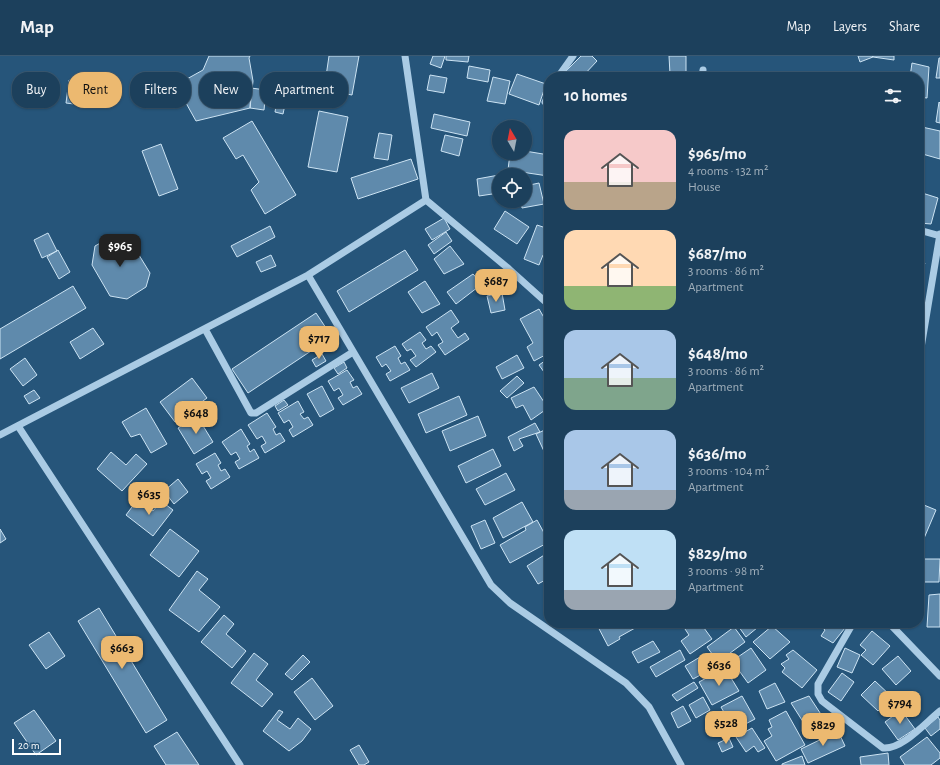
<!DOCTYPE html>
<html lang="en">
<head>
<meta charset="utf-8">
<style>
	:root { --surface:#1c405c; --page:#254762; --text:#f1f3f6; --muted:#a0afbb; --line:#3a5972; --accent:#ecb970 }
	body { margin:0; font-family:"Alegreya Sans",sans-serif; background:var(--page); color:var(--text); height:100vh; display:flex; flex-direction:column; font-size:15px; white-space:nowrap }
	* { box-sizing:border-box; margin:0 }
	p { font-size:13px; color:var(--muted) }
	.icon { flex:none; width:22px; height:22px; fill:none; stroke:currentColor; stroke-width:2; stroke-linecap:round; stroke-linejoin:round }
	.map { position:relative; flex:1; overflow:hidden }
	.details { position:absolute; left:544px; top:16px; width:380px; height:556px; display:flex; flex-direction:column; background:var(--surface); border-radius:16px; box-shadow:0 1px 3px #0004,0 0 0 1px var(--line) }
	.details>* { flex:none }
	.banner { position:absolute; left:12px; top:16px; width:380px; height:36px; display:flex; gap:8px }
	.needle { width:26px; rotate:350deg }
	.tools { position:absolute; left:492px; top:64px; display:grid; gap:8px }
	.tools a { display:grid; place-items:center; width:40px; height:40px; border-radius:50%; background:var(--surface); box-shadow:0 1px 3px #0004,0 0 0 1px var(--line); font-size:20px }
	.scale { position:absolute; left:12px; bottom:10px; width:49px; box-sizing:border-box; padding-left:4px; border:2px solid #fff; border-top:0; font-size:11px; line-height:14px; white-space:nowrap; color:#fff; -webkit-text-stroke:3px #26557a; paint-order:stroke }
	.price { position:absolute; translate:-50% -34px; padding:0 9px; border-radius:8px; background:var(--accent); color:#111; font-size:13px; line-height:26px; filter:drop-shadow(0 1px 2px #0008) }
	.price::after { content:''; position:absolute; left:50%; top:24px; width:12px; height:9px; margin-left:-6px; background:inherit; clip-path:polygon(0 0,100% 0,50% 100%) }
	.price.on { background:#222; color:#fff }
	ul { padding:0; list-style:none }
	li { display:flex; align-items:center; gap:12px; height:100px; padding:0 20px }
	li span { display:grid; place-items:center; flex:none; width:112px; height:80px; border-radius:12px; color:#555 }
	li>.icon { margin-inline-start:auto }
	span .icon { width:48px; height:48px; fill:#fffc; stroke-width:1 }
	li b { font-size:17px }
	h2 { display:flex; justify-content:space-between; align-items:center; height:48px; padding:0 20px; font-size:17px }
	.chip { padding:0 14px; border-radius:16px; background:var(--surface); box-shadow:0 1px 3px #0004,0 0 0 1px var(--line); font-size:14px; line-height:36px }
	.chip.on { background:var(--accent); color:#111 }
	header { display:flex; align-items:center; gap:24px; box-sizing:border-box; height:56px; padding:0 20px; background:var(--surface); border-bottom:1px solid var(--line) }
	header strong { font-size:19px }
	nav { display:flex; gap:22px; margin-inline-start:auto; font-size:14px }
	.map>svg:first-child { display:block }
</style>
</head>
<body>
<header>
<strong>Map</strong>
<nav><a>Map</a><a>Layers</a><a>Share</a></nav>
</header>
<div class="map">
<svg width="940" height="709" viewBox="0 0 940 709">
	<rect width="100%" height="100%" fill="#26557a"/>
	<path fill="#5f8aac" stroke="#cce3f3" d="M209 0H250L249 2 253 25 250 52 196 65 176 29 203 14Z
		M329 0H359L352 39 324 34Z
		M433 0H445L441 12 430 8Z
		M446 0H469L468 6 446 4Z
		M581 0H592L597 5 582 21H573L566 15Z
		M669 0H686V18H670Z
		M858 0H872L873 1 860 6Z
		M873 0H894V4L873 1Z
		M939 2H940V22H936Z
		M912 7 929 11 927 42 919 41V21H910Z
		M469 10 490 14 488 26 467 22Z
		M86 18 102 20 98 51 66 47 69 24 85 26Z
		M517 18 546 28 539 49 509 38Z
		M430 19 447 22 444 37 427 34Z
		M493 21 510 25 505 48 487 45Z
		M251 32 266 34 264 54 250 52Z
		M278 38 287 39 283 58 275 56Z
		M939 46 940 47V67L936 66Z
		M319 55 348 61 337 116 308 111Z
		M434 58 470 66 467 80 431 72Z
		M252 65 296 139 265 158 251 134 259 126 243 99 236 103 223 82Z
		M922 71 940 75V103L919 97V82Z
		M379 77 392 79 388 104 374 102Z
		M445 79 463 83 459 100 441 95Z
		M161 88 178 133 159 140 142 95Z
		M525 95 549 99 548 120 508 114 510 97H525Z
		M411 103 418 123 358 143 351 122Z
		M499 119V137L479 140 477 123Z
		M539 127 544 148 522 152 521 145H525V130Z
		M919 136 938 142 931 168 919 167Z
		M505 155 529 171 517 188 494 173Z
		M444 162 450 173 432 184 425 173Z
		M537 169 549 173V201L543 199 539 209 524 203Z
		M270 170 275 181 237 201 231 190Z
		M446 176 452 185 434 198 428 189Z
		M48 177 57 195 42 202 34 184Z
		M111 181 131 186 150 217 146 231 127 243 110 240 92 209 95 190Z
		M450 190 464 208 444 218 434 203Z
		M58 194 70 216 59 223 47 201Z
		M405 194 418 214 349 256 337 235Z
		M271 199 276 210 261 216 256 206Z
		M919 204 925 207 920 218H919Z
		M473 218 482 228 456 248 447 236Z
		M490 223 497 227 488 237 483 231Z
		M425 225 440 248 422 257 408 236Z
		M73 230 86 252 0 303V273Z
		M502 237 505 254 491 257 487 240Z
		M539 253 549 270V297L534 305 527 291 533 287 520 263Z
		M451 254 459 266 451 272 458 282 465 277 469 283 445 299 438 289 443 286 437 276 432 280 426 271Z
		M316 257 332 281 248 337 232 313Z
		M93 272 104 288 80 303 70 286Z
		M420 276 426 284 422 287 426 293 431 290 436 296 416 311 410 304 416 300 411 293 407 295 402 288Z
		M395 290 401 300 398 302 401 308 405 306 410 314 390 325 386 318 391 315 386 308 382 311 376 301Z
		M322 298 326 305 316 311 312 304Z
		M517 299 524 312 502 323 496 311Z
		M25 302 37 319 23 330 10 313Z
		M549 302V323L539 309Z
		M344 306 347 312 338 318 334 312Z
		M347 314 354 324 350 326 353 332 357 330 362 338 343 349 338 342 343 339 339 332 334 335 328 325Z
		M432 317 439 332 409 347 401 332Z
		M517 320 524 327 507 342 500 335Z
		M192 322 207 342 175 366 160 346Z
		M322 330 334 353 320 361 307 338Z
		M534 331 548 352 531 364 523 349 516 352 511 342Z
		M34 334 40 342 29 348 24 340Z
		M459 340 467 359 426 377 418 358Z
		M284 344 288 349 278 355 275 350Z
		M298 345 304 356 300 358 304 363 308 361 313 369 293 381 289 374 293 371 289 364 284 367 278 357Z
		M146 352 167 388 151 397 140 378 131 381 122 366Z
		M267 357 276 371 273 373 276 379 280 377 285 385 265 397 261 390 266 387 262 380 257 383 248 369Z
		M197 360 213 386 194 398 178 372Z
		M478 360 486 380 450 395 442 375Z
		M535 367 540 376 519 383 523 390 514 395 508 381Z
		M549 372V406L536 378Z
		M241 373 250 388 247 390 250 396 254 393 259 402 239 413 235 406 240 403 236 396 231 399 222 386Z
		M493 393 501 410 466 427 458 410Z
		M111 396 126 409 136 398 147 408 122 435 97 413Z
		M215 397 221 407 218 409 221 415 225 413 230 421 211 433 206 425 211 422 207 415 202 418 196 408Z
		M506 417 515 434 485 449 476 433Z
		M178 423 188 436 174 448 164 435Z
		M138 443 153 455 161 445 173 454 153 480 126 459Z
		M522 446 533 466 503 482 493 462Z
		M919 447 936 454 922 487 919 486Z
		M485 464 495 487 481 493 471 470Z
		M537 464 549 486 510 507 500 489 526 474 525 471Z
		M0 473 6 483 0 487Z
		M170 473 199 495 179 521 150 499Z
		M549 496V522L538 528 527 510Z
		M919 503H940L939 526H919Z
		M197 515 208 523 199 534 220 551 199 576 169 554Z
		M940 538V571H927L929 539Z
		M99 552 167 664 146 677 78 565Z
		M224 559 234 568 226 578 246 595 232 612 201 586Z
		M596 567H644L619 581 620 583 608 590Z
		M681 567H711L704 572 712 583 690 598 681 585 689 579Z
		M736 567H763L746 581Z
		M817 567H849L833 587 821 580 825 574Z
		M772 570 790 586 770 603 753 586Z
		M734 571 745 586 718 606 707 591Z
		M872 575 890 590 873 609 861 599 866 594 860 589Z
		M49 576 65 600 46 613 29 589Z
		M653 585 660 596 638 607 632 596Z
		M751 592 766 614 748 627 732 605Z
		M845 592 860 599 852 617 837 611Z
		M680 594 685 604 656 621 650 611Z
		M793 594 817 614 802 632 782 616 785 612 781 608 789 603 786 599Z
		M254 597 268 608 256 624 273 638 262 651 231 627Z
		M303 599 310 606 292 624 285 618Z
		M898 600 911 615 896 629 882 613Z
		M700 601 708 615 693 623 685 610Z
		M725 612 739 635 712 649 699 626Z
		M842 617 854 626 841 645 828 636Z
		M312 622 333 650 315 664 294 636Z
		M875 625 892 641 878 655 861 639Z
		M694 626 698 632 677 645 672 639Z
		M775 627 785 646 767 653 759 635Z
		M742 640 755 663 734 674 721 651Z
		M809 640 826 666 807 672 791 647Z
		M703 641 710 654 696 662 689 649Z
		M683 650 691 665 678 672 671 657Z
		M34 654 56 685 36 699 14 667Z
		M279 654 283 656 277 664 290 673 298 662 311 673 302 685 289 695 263 675Z
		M901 654 915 673 898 684 885 666Z
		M786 655 805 689 776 705 764 685 772 680 768 673 772 671 769 664Z
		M938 661 940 664V673L931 680 925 672Z
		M752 672 765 692 758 696 754 690 746 696 736 681Z
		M838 675 845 690 808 707 801 693Z
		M177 676 199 709H166L154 690Z
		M927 681 940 697V702L931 709H905L900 701Z
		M729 682 733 691 722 696 718 687Z
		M359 689 369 706 364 709H359L350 694Z
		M888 697 889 709H861L860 701Z
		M802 700 805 709H782V708Z"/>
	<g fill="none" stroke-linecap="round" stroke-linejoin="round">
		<path stroke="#aacbe4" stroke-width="7" d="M558 21 573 0
			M702 21 703 14
			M545 46 549 38
			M426 144 509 213 549 249
			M919 174 940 180
			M308 219 491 529 510 547 626 627 649 651 681 709
			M205 273 251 357H256L353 296
			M919 304 940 178
			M18 370 240 709
			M0 379 308 219 426 144 405 0
			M853 567 818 628V638L822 645 883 692C902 694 925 667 940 655
			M889 567 940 620"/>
	</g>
</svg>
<div class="tools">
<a><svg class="needle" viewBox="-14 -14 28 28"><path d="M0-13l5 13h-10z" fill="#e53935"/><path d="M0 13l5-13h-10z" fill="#a0afbb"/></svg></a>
<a><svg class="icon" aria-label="locate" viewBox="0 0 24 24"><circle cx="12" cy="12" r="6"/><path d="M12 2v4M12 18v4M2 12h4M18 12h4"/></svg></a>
</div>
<div class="scale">20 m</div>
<b class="price on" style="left:120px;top:212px">$965</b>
<b class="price" style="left:496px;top:247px">$687</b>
<b class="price" style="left:319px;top:304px">$717</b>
<b class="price" style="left:196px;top:379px">$648</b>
<b class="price" style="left:149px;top:460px">$635</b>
<b class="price" style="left:122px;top:614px">$663</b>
<b class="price" style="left:719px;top:631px">$636</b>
<b class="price" style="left:900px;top:669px">$794</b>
<b class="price" style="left:726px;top:689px">$528</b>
<b class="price" style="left:823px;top:691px">$829</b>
<div class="banner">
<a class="chip">Buy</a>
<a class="chip on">Rent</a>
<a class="chip">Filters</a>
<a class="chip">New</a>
<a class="chip">Apartment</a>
</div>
<section class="details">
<h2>10 homes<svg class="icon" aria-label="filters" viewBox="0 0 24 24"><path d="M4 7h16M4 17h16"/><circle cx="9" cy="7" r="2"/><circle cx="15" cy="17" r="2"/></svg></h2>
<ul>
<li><span style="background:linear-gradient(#f6c9c9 65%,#b9a48a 0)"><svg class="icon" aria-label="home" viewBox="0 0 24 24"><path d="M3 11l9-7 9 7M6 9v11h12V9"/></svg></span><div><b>$965/mo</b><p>4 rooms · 132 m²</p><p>House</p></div></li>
<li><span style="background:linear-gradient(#ffd9b3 70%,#8fb573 0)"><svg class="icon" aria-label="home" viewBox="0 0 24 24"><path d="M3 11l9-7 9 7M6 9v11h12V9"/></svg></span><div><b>$687/mo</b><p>3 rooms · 86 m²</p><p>Apartment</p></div></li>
<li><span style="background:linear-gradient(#a9c7e8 60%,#7fa58c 0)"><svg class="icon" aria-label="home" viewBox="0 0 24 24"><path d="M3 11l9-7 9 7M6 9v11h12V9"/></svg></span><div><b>$648/mo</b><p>3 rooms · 86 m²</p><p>Apartment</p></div></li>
<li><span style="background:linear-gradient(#a9c7e8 75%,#9aa5b1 0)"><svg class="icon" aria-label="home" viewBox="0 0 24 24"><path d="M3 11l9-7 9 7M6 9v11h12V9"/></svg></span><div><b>$636/mo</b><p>3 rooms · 104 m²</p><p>Apartment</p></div></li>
<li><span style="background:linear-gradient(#bfe0f5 75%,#9aa5b1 0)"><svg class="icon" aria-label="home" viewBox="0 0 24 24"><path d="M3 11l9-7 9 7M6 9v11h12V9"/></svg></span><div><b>$829/mo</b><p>3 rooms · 98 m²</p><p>Apartment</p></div></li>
</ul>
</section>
</div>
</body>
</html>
